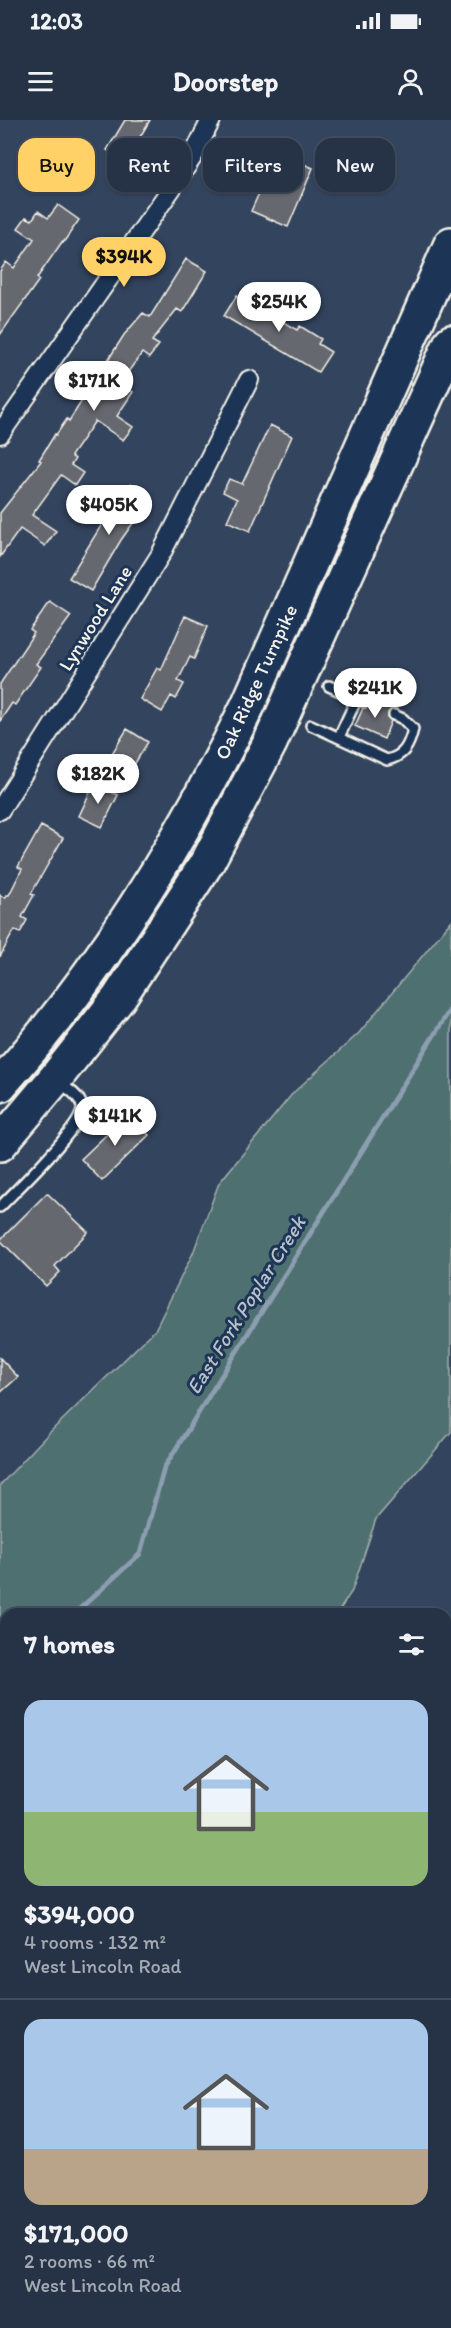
<!DOCTYPE html>
<html lang="en">
<head>
<meta charset="utf-8">
<style>
	:root { --surface:#263346; --page:#323f51; --text:#f1f3f6; --muted:#a4aab3; --line:#424e5f; --accent:#ffd166 }
	body { margin:0; font-family:Itim,sans-serif; background:var(--page); color:var(--text); height:100vh; display:flex; flex-direction:column; font-size:22px; white-space:nowrap }
	* { box-sizing:border-box; margin:0 }
	p { font-size:20px; color:var(--muted) }
	.icon { flex:none; width:33px; height:33px; fill:none; stroke:currentColor; stroke-width:2; stroke-linecap:round; stroke-linejoin:round }
	.map { position:relative; flex:1; overflow:hidden }
	.details { position:absolute; left:0px; top:1488px; width:452px; height:720px; display:flex; flex-direction:column; background:var(--surface); border-radius:18px 18px 0 0; box-shadow:0 2px 4px #0004,0 0 0 2px var(--line) }
	.details>* { flex:none }
	.banner { position:absolute; left:18px; top:18px; width:416px; height:54px; display:flex; gap:12px }
	.price { position:absolute; translate:-50% -51px; padding:0 14px; border-radius:21px; background:#fff; color:#222; font-size:20px; line-height:39px; filter:drop-shadow(0 2px 3px #0008) }
	.price::after { content:''; position:absolute; left:50%; top:36px; width:18px; height:14px; margin-left:-9px; background:inherit; clip-path:polygon(0 0,100% 0,50% 100%) }
	.price.selected { background:var(--accent); color:#111 }
	ul { padding:0; list-style:none }
	li { display:grid; align-content:center; gap:12px; height:318px; padding:0 24px }
	li+li { border-top:2px solid var(--line) }
	li span { display:grid; place-items:center; height:186px; border-radius:18px; color:#555 }
	li>.icon { margin-inline-start:auto }
	span .icon { width:108px; height:108px; fill:#fffc; stroke-width:1 }
	li b { font-size:26px }
	h2 { display:flex; justify-content:space-between; align-items:center; height:72px; padding:0 24px; font-size:26px }
	.tag { padding:0 21px; border-radius:18px; background:var(--surface); box-shadow:0 2px 4px #0004,0 0 0 2px var(--line); font-size:21px; line-height:54px }
	.tag.selected { background:var(--accent); color:#111 }
	.status { display:flex; justify-content:space-between; align-items:center; height:42px; padding:0 30px; background:var(--surface); direction:ltr }
	.status svg { height:16px; fill:currentColor }
	header { display:flex; justify-content:space-between; align-items:center; height:78px; padding:0 24px; background:var(--surface); font-size:27px; font-weight:700 }
	.map>svg:first-child { display:block }
</style>
</head>
<body>
<div class="status"><b>12:03</b><svg viewBox="0 0 49 12"><path d="M0 12V9h3v3zM5 12V6h3v6zM10 12V3h3v9zM15 12V0h3v12zM26 1h20v11H26zM47 4h2v5h-2z"/></svg></div>
<header><svg class="icon" aria-label="menu" viewBox="0 0 24 24"><path d="M4 6h16M4 12h16M4 18h16"/></svg>Doorstep<svg class="icon" aria-label="person" viewBox="0 0 24 24"><circle cx="12" cy="8" r="4"/><path d="M4 21q1-7 8-7t8 7"/></svg></header>
<div class="map">
<svg width="451" height="2208" viewBox="0 0 451 2208">
	<rect width="100%" height="100%" fill="#33445e"/>
	<filter id="ink" filterUnits="userSpaceOnUse"><feTurbulence type="fractalNoise" baseFrequency=".0167" numOctaves="2"/><feDisplacementMap in="SourceGraphic" scale="12" xChannelSelector="R" yChannelSelector="G"/><feConvolveMatrix kernelMatrix="1 2 1 2 8 2 1 2 1" color-interpolation-filters="sRGB"/></filter>
	<g filter="url(#ink)">
		<path fill="#4f7070" stroke="#a2b0ac" stroke-width="1.5" d="M451 801V1312L376 1399 352 1471 337 1494H6V2131L0 2134V1365L48 1314 155 1210 193 1133 219 1063 293 973 359 913Z"/>
		<g fill="none" stroke-linecap="round" stroke-linejoin="round">
			<path stroke="#8c9eb1" stroke-width="5" d="M74 1494 140 1434 164 1348 451 888
				M0 1817 6 1781"/>
		</g>
		<path fill="#666870" stroke="#f4f1e8" stroke-width="1.5" d="M125 0H150L126 41 107 30Z
			M277 33 313 48 288 107 251 91Z
			M58 85 79 100 63 123 62 122 37 158 39 160 0 215V151L6 142 14 148 34 119 18 108 26 97 32 100 38 91 48 98Z
			M186 139 207 151 182 192 177 189 152 221 159 225 149 238 142 233 125 256 127 258 122 265 133 272 117 296 133 307 123 320 95 301 71 336 75 339 71 345 83 353 75 365 61 355 32 395 56 411 45 426 20 409 0 437V393L41 341 39 340 55 314 56 315 67 299 69 301 124 215 143 193 150 197Z
			M237 175 297 210 300 206 321 219 318 224 331 232 318 252 224 196Z
			M270 305 292 316 250 411 227 401 237 379 223 372 229 359 242 364Z
			M131 364 151 378 121 420 91 471 69 458 107 396 101 391 112 375 120 380Z
			M50 482 71 496 36 544 41 547 15 585 12 583 0 601V564L34 513 30 510Z
			M185 496 208 506 194 539 190 537 178 561 184 564 176 579 171 576 162 592 140 579 157 548 161 550Z
			M369 577 397 589H391L388 593V598L391 601 384 619 355 606 363 588 371 585 372 581Z
			M127 609 148 622 129 653 108 640Z
			M94 664 118 675 102 707 79 696Z
			M41 706 63 718 31 774 34 775 22 797 27 800 20 813 15 810 11 816 0 837V775L5 778 7 775H9L22 749 18 747Z
			M128 994 149 1015 102 1061 81 1039Z
			M47 1073 88 1112 55 1146 60 1152 46 1166 0 1120Z
			M0 1238 18 1257 0 1273Z"/>
		<g fill="none" stroke-linecap="round" stroke-linejoin="round">
			<defs>
				<path id="lane" d="M329 566 365 582
					M311 605 387 640C404 636 409 626 413 609L403 599 394 595
					M339 617 357 578
					M0 1087C15 1071 86 1004 82 986 79 975 67 968 59 963"/>
				<path id="street" d="M0 314 176 62 193 36 211 0
					M0 690 161 434 249 260
					M451 1708 449 1725 451 1756
					M446 2142 451 2130
					M413 2208 416 2202"/>
				<path id="highway" d="M0 965C101 852 183 719 249 583L451 124
					M0 1024 54 960 118 879 208 741 270 623 451 222"/>
			</defs>
			<use href="#lane" stroke="#f4f1e8" stroke-width="14"/>
			<use href="#street" stroke="#f4f1e8" stroke-width="22"/>
			<use href="#highway" stroke="#f4f1e8" stroke-width="38"/>
			<use href="#lane" stroke="#1d3557" stroke-width="9"/>
			<use href="#street" stroke="#1d3557" stroke-width="18"/>
			<use href="#highway" stroke="#1d3557" stroke-width="33"/>
		</g>
	</g>
	<g text-anchor="middle" stroke-width="6" stroke-linejoin="round" paint-order="stroke">
		<g font-size="20" fill="#f4f1e8" stroke="#1d3557">
			<text transform="translate(95 498) rotate(-58)" y="7">Lynwood Lane</text>
			<text transform="translate(256 562) rotate(-65)" y="7">Oak Ridge Turnpike</text>
		</g>
		<g font-size="21" font-style="italic" fill="#b7c1c8" stroke="#1d3557">
			<text transform="translate(246 1185) rotate(-58)" y="7">East Fork Poplar Creek</text>
		</g>
	</g>
</svg>
<b class="price selected" style="left:124px;top:168px">$394K</b>
<b class="price" style="left:279px;top:213px">$254K</b>
<b class="price" style="left:94px;top:292px">$171K</b>
<b class="price" style="left:109px;top:416px">$405K</b>
<b class="price" style="left:375px;top:599px">$241K</b>
<b class="price" style="left:98px;top:685px">$182K</b>
<b class="price" style="left:115px;top:1027px">$141K</b>
<div class="banner">
<a class="tag selected">Buy</a>
<a class="tag">Rent</a>
<a class="tag">Filters</a>
<a class="tag">New</a>
</div>
<section class="details">
<h2>7 homes<svg class="icon" aria-label="filters" viewBox="0 0 24 24"><path d="M4 7h16M4 17h16"/><circle cx="9" cy="7" r="2"/><circle cx="15" cy="17" r="2"/></svg></h2>
<ul>
<li><span style="background:linear-gradient(#a9c7e8 60%,#8fb573 0)"><svg class="icon" aria-label="home" viewBox="0 0 24 24"><path d="M3 11l9-7 9 7M6 9v11h12V9"/></svg></span><div><b>$394,000</b><p>4 rooms · 132 m²</p><p>West Lincoln Road</p></div></li>
<li><span style="background:linear-gradient(#a9c7e8 70%,#b9a48a 0)"><svg class="icon" aria-label="home" viewBox="0 0 24 24"><path d="M3 11l9-7 9 7M6 9v11h12V9"/></svg></span><div><b>$171,000</b><p>2 rooms · 66 m²</p><p>West Lincoln Road</p></div></li>
</ul>
</section>
</div>
</body>
</html>
